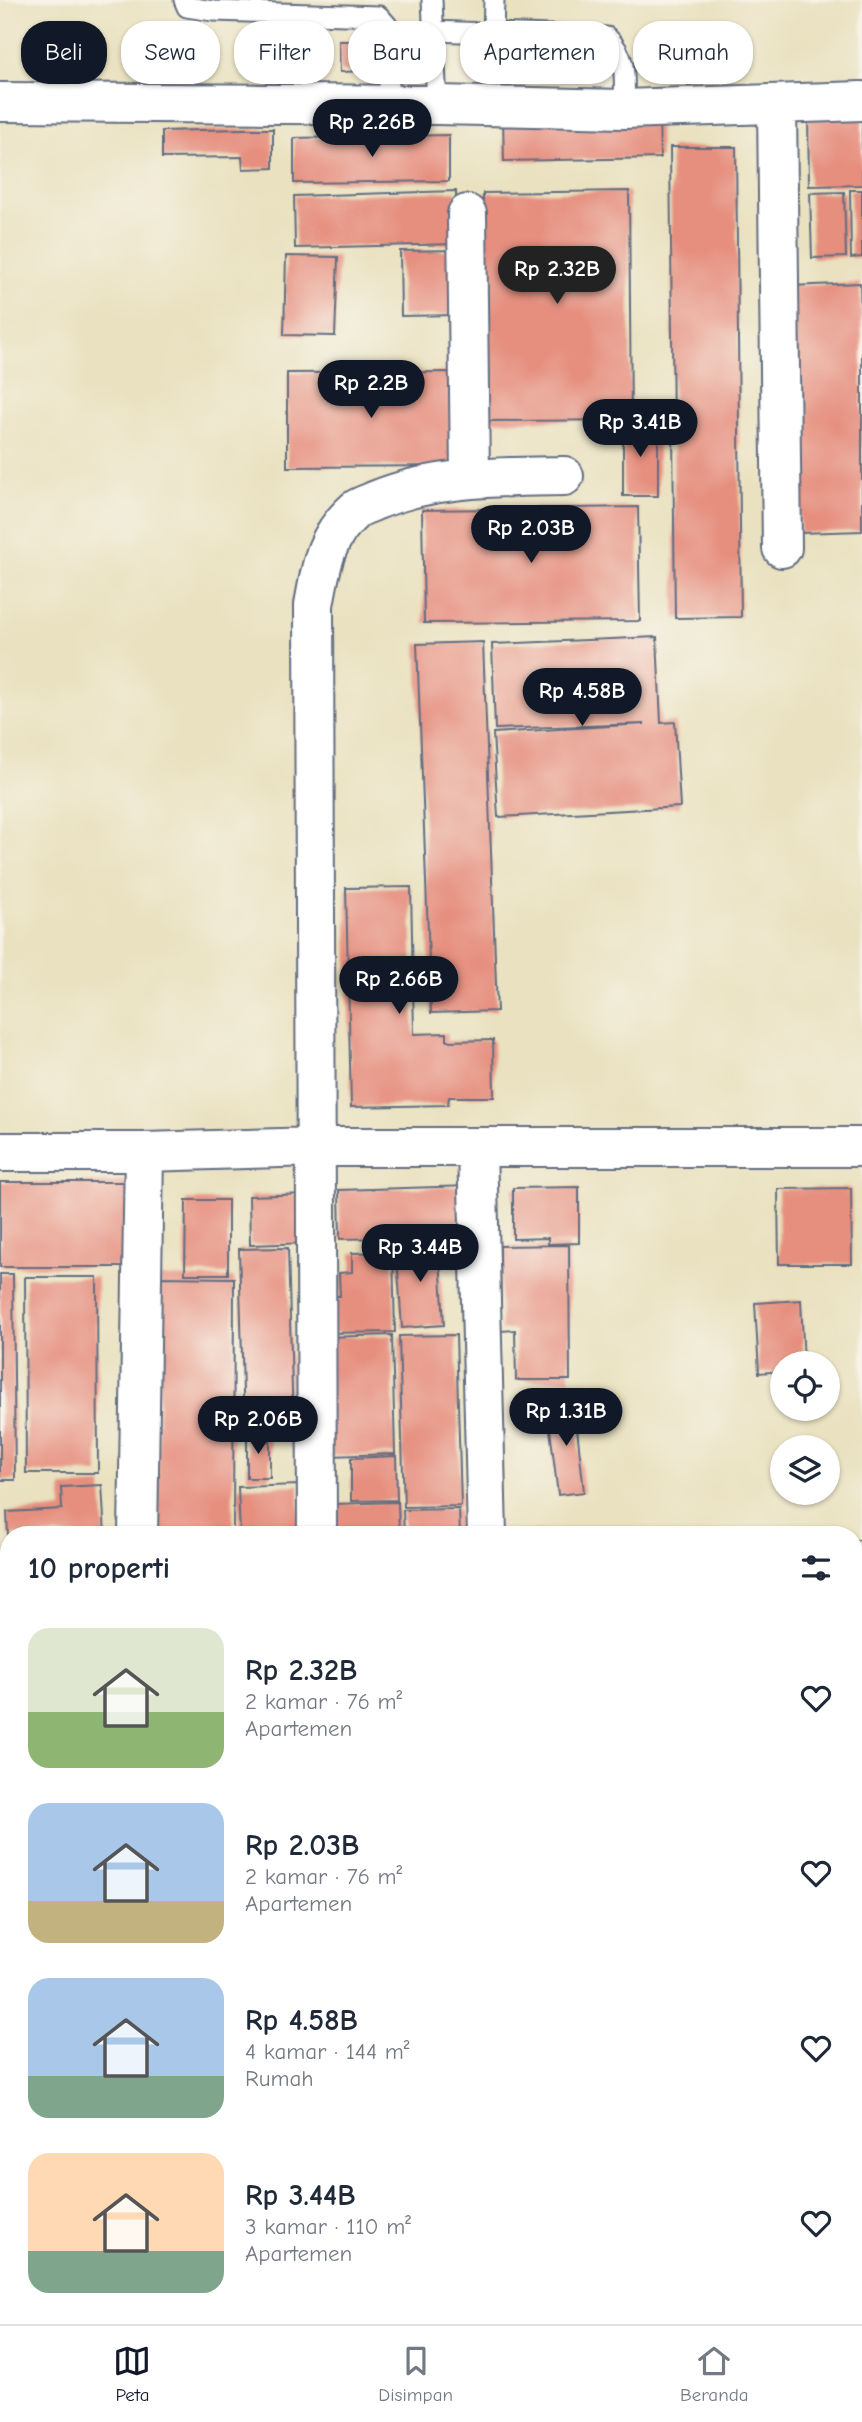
<!DOCTYPE html>
<html lang="id">
<head>
<meta charset="utf-8">
<style>
	:root { --surface:#fff; --page:#f2f2f3; --text:#1f2937; --muted:#747a83; --line:#e0e1e3; --accent:#111827 }
	body { margin:0; font-family:"Comic Neue",sans-serif; background:var(--page); color:var(--text); height:100vh; display:flex; flex-direction:column; font-size:26px; white-space:nowrap }
	* { box-sizing:border-box; margin:0 }
	p { font-size:23px; color:var(--muted) }
	.icon { flex:none; width:38px; height:38px; fill:none; stroke:currentColor; stroke-width:2; stroke-linecap:round; stroke-linejoin:round }
	.map { position:relative; flex:1; overflow:hidden }
	.drawer { position:absolute; left:0px; top:1526px; width:863px; height:798px; display:flex; flex-direction:column; background:var(--surface); border-radius:28px 28px 0 0; box-shadow:0 2px 5px #0004 }
	.drawer>* { flex:none }
	.hud { position:absolute; left:21px; top:21px; width:821px; height:63px; display:flex; gap:14px }
	.controls { position:absolute; left:770px; top:1351px; display:grid; gap:14px }
	.controls a { display:grid; place-items:center; width:70px; height:70px; border-radius:50%; background:var(--surface); box-shadow:0 2px 5px #0004; font-size:35px }
	.price { position:absolute; translate:-50% -60px; padding:0 16px; border-radius:24px; background:var(--accent); color:#fff; font-size:23px; line-height:46px; filter:drop-shadow(0 2px 4px #0008) }
	.price::after { content:''; position:absolute; left:50%; top:42px; width:21px; height:16px; margin-left:-10px; background:inherit; clip-path:polygon(0 0,100% 0,50% 100%) }
	.price.on { background:#222; color:#fff }
	ul { padding:0; list-style:none }
	li { display:flex; align-items:center; gap:21px; height:175px; padding:0 28px }
	li span { display:grid; place-items:center; flex:none; width:196px; height:140px; border-radius:21px; color:#555 }
	li>.icon { margin-inline-start:auto }
	span .icon { width:84px; height:84px; fill:#fffc; stroke-width:1 }
	li b { font-size:30px }
	h2 { display:flex; justify-content:space-between; align-items:center; height:84px; padding:0 28px; font-size:30px }
	.pill { padding:0 24px; border-radius:28px; background:var(--surface); box-shadow:0 2px 5px #0004; font-size:24px; line-height:63px }
	.pill.on { background:var(--accent); color:#fff }
	.dock { display:flex; justify-content:space-around; align-items:center; height:98px; border-top:2px solid var(--line); background:var(--surface); font-size:19px; color:var(--muted) }
	.dock a { display:grid; justify-items:center; gap:4px }
	.dock .on { color:var(--accent) }
	.map>svg:first-child { display:block }
</style>
</head>
<body>
<div class="map">
<svg width="862" height="2324" viewBox="0 0 862 2324">
	<rect width="100%" height="100%" fill="#f7f3e8"/>
	<filter id="ink" filterUnits="userSpaceOnUse"><feTurbulence type="fractalNoise" baseFrequency=".0143" numOctaves="2"/><feDisplacementMap in="SourceGraphic" scale="14" xChannelSelector="R" yChannelSelector="G"/><feConvolveMatrix kernelMatrix="1 2 1 2 8 2 1 2 1" color-interpolation-filters="sRGB"/></filter>
	<filter id="wash" filterUnits="userSpaceOnUse"><feTurbulence type="fractalNoise" baseFrequency=".00686" numOctaves="4" result="noise"/><feDisplacementMap in="SourceGraphic" scale="28" xChannelSelector="R" yChannelSelector="G"/><feGaussianBlur stdDeviation="1.57" result="paint"/><feColorMatrix in="noise" values="0 0 0 0 0 0 0 0 0 0 0 0 0 0 0 0 0 1.4 0 .05"/><feComposite in="paint" operator="in"/></filter>
	<g filter="url(#wash)">
		<rect width="100%" height="100%" fill="#e9e1bf"/>
		<g id="blocks">
			<path fill="#e68f7f" d="M339 41H368L369 71 340 72Z
				M862 112V185L809 186 808 113Z
				M659 113 660 158 504 161 503 117Z
				M243 129H273V168L243 169 242 157 162 158V131Z
				M449 135V181L294 183V138Z
				M670 147H736L741 617 675 618Z
				M850 190H862V257L851 258Z
				M456 191 457 244 295 248 294 196Z
				M629 191 631 420 485 421 483 193Z
				M844 192 846 257 812 258 810 193Z
				M456 250 458 315 401 316 400 251Z
				M286 256 338 257 335 336 284 335Z
				M860 283 862 347V531L800 533 791 286Z
				M454 372 455 466 287 467V373Z
				M623 422H658V496H623Z
				M638 507 640 621 424 623 422 510Z
				M657 637 661 723 675 722 680 807 498 817 493 733 645 724 495 729 492 644Z
				M483 642 497 1011 431 1013 417 644Z
				M411 887 414 1034 447 1033V1041L493 1040 494 1097H449L448 1105 351 1107 346 888Z
				M0 1182H131L130 1267H0Z
				M470 1186 472 1236 340 1239 339 1190Z
				M579 1187V1243L548 1244V1238L513 1239V1188Z
				M851 1188 852 1264H779L778 1189Z
				M307 1194 309 1243 250 1245 249 1196Z
				M186 1200H228V1274H185Z
				M439 1240 444 1325 402 1328 396 1242Z
				M569 1245 570 1380H516L515 1330 501 1331 500 1246Z
				M288 1248 293 1426 244 1427 239 1249Z
				M393 1252 395 1332 325 1333 324 1296H340L339 1273 352 1272V1253Z
				M0 1274H13L15 1480H0Z
				M25 1277H97L98 1473H26Z
				M159 1277 234 1278 233 1535H158Z
				M801 1300 804 1363H782V1371L759 1373 755 1303Z
				M392 1335 395 1454 328 1456 325 1337Z
				M456 1335 461 1506 404 1507 399 1336Z
				M574 1401 584 1492 558 1495 547 1404Z
				M247 1435H270V1478H247Z
				M396 1456 397 1500 351 1501V1458Z
				M102 1485 105 1535H8L7 1512 62 1509 61 1487Z
				M299 1485 300 1535H240L238 1487Z
				M398 1502 399 1535H334L333 1504Z
				M459 1509 460 1535H404L403 1510Z
				M574 1531V1535H521V1532Z
				M854 1540H862V1678L854 1679Z
				M854 1692H862V2018L854 2017Z
				M854 2034H862V2133H854Z
				M265 2315H396L397 2324H265Z
				M583 2315H655V2324H583Z
				M664 2315H733L732 2324H664Z"/>
		</g>
	</g>
	<g filter="url(#ink)">
		<use href="#blocks" fill-opacity="0" stroke="#636d80" stroke-width="2"/>
		<g fill="none" stroke-linecap="round" stroke-linejoin="round">
			<defs>
				<path id="lane" d="M184 0 187 7 213 11 379 16 387 25 389 37V105
					M432 0 437 105
					M432 31 607 37C629 58 624 81 624 109
					M493 35 494 0
					M536 2315 546 2324"/>
				<path id="street" d="M0 102 437 105 624 109 862 101
					M777 105 782 548
					M467 214 470 478
					M477 1147 487 1535
					M0 1152H144L316 1147H862
					M138 1535 144 1152
					M317 1535 314 605C321 567 324 538 355 510 360 506 368 504 374 501 434 476 500 477 564 476
					M854 2188H862"/>
				<path id="primary" d="M0 2044 9 2049
					M0 2102 9 2107
					M138 2315 141 2324
					M194 2315 196 2324"/>
			</defs>
			<use href="#lane" stroke="#636d80" stroke-width="23"/>
			<use href="#street" stroke="#636d80" stroke-width="42"/>
			<use href="#primary" stroke="#636d80" stroke-width="42"/>
			<use href="#lane" stroke="#fff" stroke-width="19"/>
			<use href="#street" stroke="#fff" stroke-width="38"/>
			<use href="#primary" stroke="#f2c36a" stroke-width="38"/>
		</g>
	</g>
</svg>
<div class="controls">
<a><svg class="icon" aria-label="locate" viewBox="0 0 24 24"><circle cx="12" cy="12" r="6"/><path d="M12 2v4M12 18v4M2 12h4M18 12h4"/></svg></a>
<a><svg class="icon" aria-label="layers" viewBox="0 0 24 24"><path d="M12 4l9 5-9 5-9-5zM3 14l9 5 9-5"/></svg></a>
</div>
<b class="price" style="left:372px;top:159px">Rp 2.26B</b>
<b class="price on" style="left:557px;top:306px">Rp 2.32B</b>
<b class="price" style="left:371px;top:420px">Rp 2.2B</b>
<b class="price" style="left:640px;top:459px">Rp 3.41B</b>
<b class="price" style="left:531px;top:565px">Rp 2.03B</b>
<b class="price" style="left:582px;top:728px">Rp 4.58B</b>
<b class="price" style="left:399px;top:1016px">Rp 2.66B</b>
<b class="price" style="left:420px;top:1284px">Rp 3.44B</b>
<b class="price" style="left:566px;top:1448px">Rp 1.31B</b>
<b class="price" style="left:258px;top:1456px">Rp 2.06B</b>
<div class="hud">
<a class="pill on">Beli</a>
<a class="pill">Sewa</a>
<a class="pill">Filter</a>
<a class="pill">Baru</a>
<a class="pill">Apartemen</a>
<a class="pill">Rumah</a>
</div>
<section class="drawer">
<h2>10 properti<svg class="icon" aria-label="filters" viewBox="0 0 24 24"><path d="M4 7h16M4 17h16"/><circle cx="9" cy="7" r="2"/><circle cx="15" cy="17" r="2"/></svg></h2>
<ul>
<li><span style="background:linear-gradient(#dfe7d0 60%,#8fb573 0)"><svg class="icon" aria-label="home" viewBox="0 0 24 24"><path d="M3 11l9-7 9 7M6 9v11h12V9"/></svg></span><div><b>Rp 2.32B</b><p>2 kamar · 76 m²</p><p>Apartemen</p></div><svg class="icon" aria-label="heart" viewBox="0 0 24 24"><path d="M12 20l-8-8c-3-5 5-10 8-4 3-6 11-1 8 4z"/></svg></li>
<li><span style="background:linear-gradient(#a9c7e8 70%,#c2b280 0)"><svg class="icon" aria-label="home" viewBox="0 0 24 24"><path d="M3 11l9-7 9 7M6 9v11h12V9"/></svg></span><div><b>Rp 2.03B</b><p>2 kamar · 76 m²</p><p>Apartemen</p></div><svg class="icon" aria-label="heart" viewBox="0 0 24 24"><path d="M12 20l-8-8c-3-5 5-10 8-4 3-6 11-1 8 4z"/></svg></li>
<li><span style="background:linear-gradient(#a9c7e8 70%,#7fa58c 0)"><svg class="icon" aria-label="home" viewBox="0 0 24 24"><path d="M3 11l9-7 9 7M6 9v11h12V9"/></svg></span><div><b>Rp 4.58B</b><p>4 kamar · 144 m²</p><p>Rumah</p></div><svg class="icon" aria-label="heart" viewBox="0 0 24 24"><path d="M12 20l-8-8c-3-5 5-10 8-4 3-6 11-1 8 4z"/></svg></li>
<li><span style="background:linear-gradient(#ffd9b3 70%,#7fa58c 0)"><svg class="icon" aria-label="home" viewBox="0 0 24 24"><path d="M3 11l9-7 9 7M6 9v11h12V9"/></svg></span><div><b>Rp 3.44B</b><p>3 kamar · 110 m²</p><p>Apartemen</p></div><svg class="icon" aria-label="heart" viewBox="0 0 24 24"><path d="M12 20l-8-8c-3-5 5-10 8-4 3-6 11-1 8 4z"/></svg></li>
</ul>
</section>
</div>
<nav class="dock">
<a class="on"><svg class="icon" aria-label="map" viewBox="0 0 24 24"><path d="M3 6l6-2 6 2 6-2v14l-6 2-6-2-6 2zM9 4v14M15 6v14"/></svg>Peta</a>
<a><svg class="icon" aria-label="saved" viewBox="0 0 24 24"><path d="M7 4h10v16l-5-4-5 4z"/></svg>Disimpan</a>
<a><svg class="icon" aria-label="home" viewBox="0 0 24 24"><path d="M3 11l9-7 9 7M6 9v11h12V9"/></svg>Beranda</a>
</nav>
</body>
</html>
